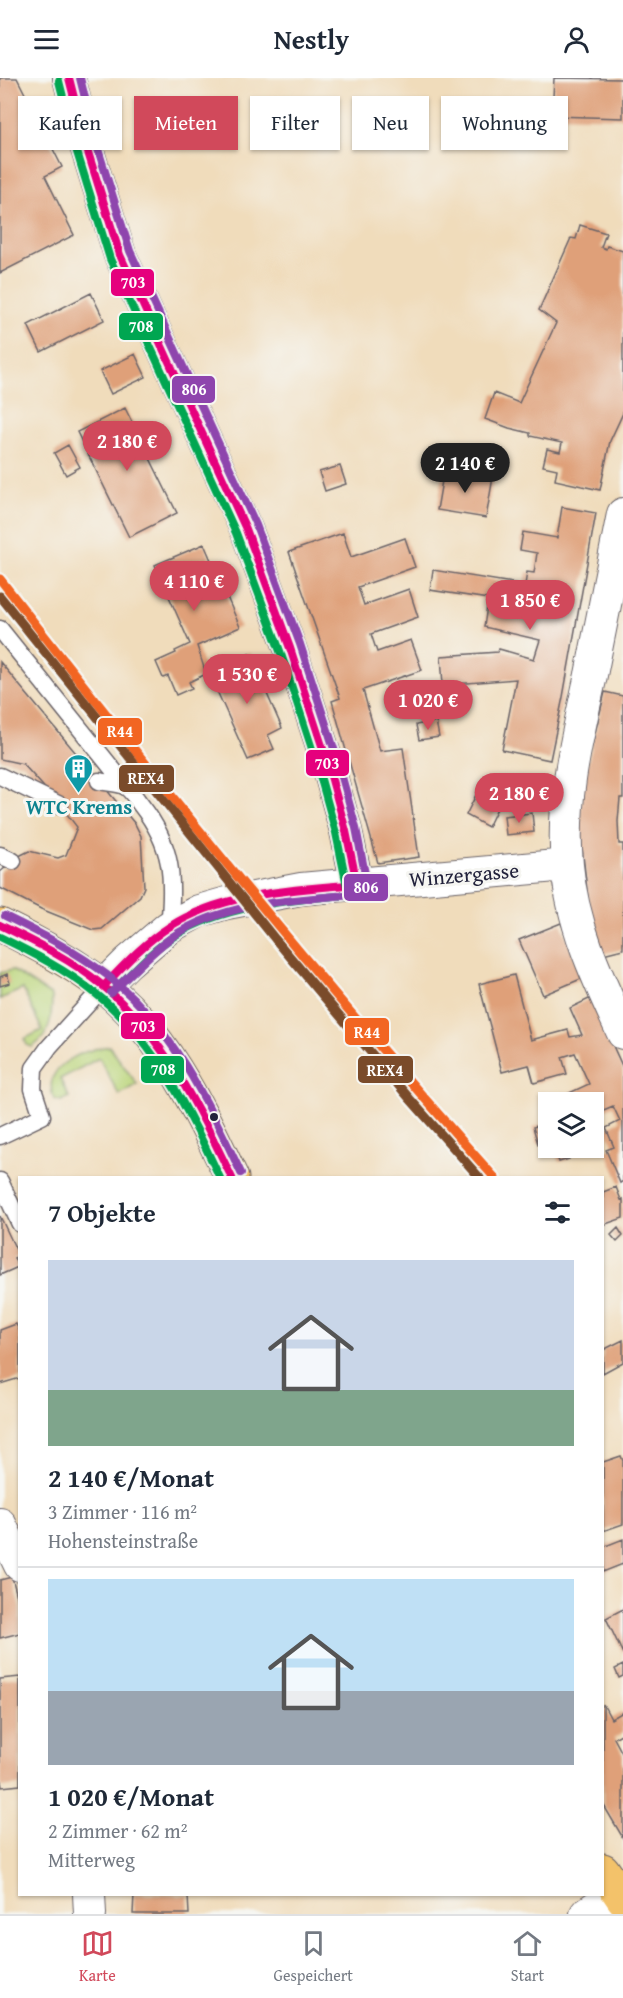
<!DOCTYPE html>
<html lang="de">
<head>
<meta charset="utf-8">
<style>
	:root { --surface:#fff; --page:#f2f2f3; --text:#1f2937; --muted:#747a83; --line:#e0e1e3; --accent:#d1495b }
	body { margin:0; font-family:"Gentium Book Plus",serif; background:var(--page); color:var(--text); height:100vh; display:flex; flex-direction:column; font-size:22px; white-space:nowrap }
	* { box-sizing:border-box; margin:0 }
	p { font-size:20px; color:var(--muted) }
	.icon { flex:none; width:33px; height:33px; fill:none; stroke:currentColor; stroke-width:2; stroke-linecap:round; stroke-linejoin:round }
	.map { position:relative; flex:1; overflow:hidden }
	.side { position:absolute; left:18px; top:1098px; width:586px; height:720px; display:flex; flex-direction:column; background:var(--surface); border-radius:0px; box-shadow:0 2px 4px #0004 }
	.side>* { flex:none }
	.hud { position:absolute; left:18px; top:18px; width:588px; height:54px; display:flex; gap:12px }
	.tools { position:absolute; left:538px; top:1014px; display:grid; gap:12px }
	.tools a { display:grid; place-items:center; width:66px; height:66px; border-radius:0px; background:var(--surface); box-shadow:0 2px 4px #0004; font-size:30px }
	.price { position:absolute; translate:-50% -51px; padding:0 14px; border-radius:21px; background:var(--accent); color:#fff; font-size:20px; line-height:39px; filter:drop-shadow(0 2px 3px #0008) }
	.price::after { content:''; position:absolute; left:50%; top:36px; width:18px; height:14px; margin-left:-9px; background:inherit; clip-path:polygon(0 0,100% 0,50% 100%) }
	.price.on { background:#222; color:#fff }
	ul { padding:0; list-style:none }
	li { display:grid; align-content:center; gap:12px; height:318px; padding:0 30px }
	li+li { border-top:2px solid var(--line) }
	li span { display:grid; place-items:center; height:186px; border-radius:0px; color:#555 }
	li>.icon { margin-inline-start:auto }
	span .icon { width:108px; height:108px; fill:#fffc; stroke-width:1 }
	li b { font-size:26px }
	h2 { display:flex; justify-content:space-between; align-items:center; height:72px; padding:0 30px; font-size:26px }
	.tag { padding:0 21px; border-radius:0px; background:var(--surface); box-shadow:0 2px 4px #0004; font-size:21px; line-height:54px }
	.tag.on { background:var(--accent); color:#fff }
	header { display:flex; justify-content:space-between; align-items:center; height:78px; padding:0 30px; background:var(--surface); font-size:27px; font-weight:600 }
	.tabs { display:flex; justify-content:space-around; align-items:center; height:84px; border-top:2px solid var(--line); background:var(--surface); font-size:16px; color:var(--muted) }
	.tabs a { display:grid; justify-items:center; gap:3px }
	.tabs .on { color:var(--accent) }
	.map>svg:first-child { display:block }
</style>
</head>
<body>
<header><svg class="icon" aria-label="menu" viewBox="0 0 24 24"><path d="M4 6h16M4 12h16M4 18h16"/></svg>Nestly<svg class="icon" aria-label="person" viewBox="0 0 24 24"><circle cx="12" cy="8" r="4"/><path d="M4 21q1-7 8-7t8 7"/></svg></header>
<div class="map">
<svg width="623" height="1836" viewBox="0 0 623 1836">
	<rect width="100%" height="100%" fill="#f6f6f2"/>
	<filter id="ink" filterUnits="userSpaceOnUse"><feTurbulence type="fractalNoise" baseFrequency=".0167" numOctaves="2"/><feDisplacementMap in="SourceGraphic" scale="12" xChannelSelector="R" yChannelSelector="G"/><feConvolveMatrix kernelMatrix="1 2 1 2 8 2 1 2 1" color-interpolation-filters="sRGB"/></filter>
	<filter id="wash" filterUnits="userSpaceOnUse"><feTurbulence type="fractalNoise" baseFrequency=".008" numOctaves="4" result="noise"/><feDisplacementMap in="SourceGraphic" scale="24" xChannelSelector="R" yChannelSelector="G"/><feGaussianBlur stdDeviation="1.35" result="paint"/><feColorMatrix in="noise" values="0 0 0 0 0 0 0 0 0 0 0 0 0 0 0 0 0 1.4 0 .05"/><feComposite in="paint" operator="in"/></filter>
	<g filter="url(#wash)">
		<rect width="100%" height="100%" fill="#f0dcbb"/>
		<path fill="#bbd57a" stroke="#6e7c5a" stroke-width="1.5" d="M12 892 52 918C52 938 51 958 32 969L27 967 24 961 42 952 23 911 0 921V895Z
			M109 968 137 1006 119 1017 99 980 60 1001 69 1019 61 1023 54 1021C40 987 84 972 109 968Z"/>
		<g id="blocks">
			<path fill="#dfa079" d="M0 0H17L62 89 45 98 74 157 0 195Z
				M554 0 623 1V40L552 38Z
				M580 147 606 155 601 169 606 171 607 168 623 173V335L610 363 600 412 555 402 557 391 543 388 547 371 560 374 562 365 530 358V355L509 350 485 341 494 315 519 325 556 245 539 232 571 160 576 161Z
				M91 215 104 242 41 274 28 247Z
				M135 276 146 299 111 316 100 293Z
				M125 330 177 435 129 459 77 354Z
				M68 367 80 389 66 397 54 375Z
				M340 388 346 406 325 413 319 394Z
				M444 391 493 399 486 440 437 432Z
				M562 429 596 435 563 619 550 682 502 672 516 601 443 607 441 578 498 574 499 571 534 581 540 562 484 549 488 521 430 512 433 492 525 507 527 494 534 495 537 475 520 472 523 454 557 460Z
				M343 455 351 479 405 460 415 489 358 509 364 527 409 511 418 539 371 556 377 574 411 562 422 592 363 612 380 673 403 670 419 779 378 785 332 623 340 620 289 474Z
				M204 466 240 549 197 568 206 596 189 604 192 610 176 617 168 598 163 600 156 584 176 575 175 573 190 566 155 487Z
				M249 575 282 650 268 657 274 671 248 682 208 593Z
				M0 584 135 746 141 758 144 809 140 818 102 851 93 852 41 831 0 810V794L21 777 29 773 58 780 66 777 77 749 60 727 23 686 0 681Z
				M605 614 623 618V720H620L618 743 619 766H623V871L599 877 591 846 579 743 586 692Z
				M436 643 439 659 419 662 416 647Z
				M479 711 501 722 488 749 466 737Z
				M532 735 534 754 506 757 504 738Z
				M561 845 583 900 543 917 519 862Z
				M7 896 10 905 0 908V899Z
				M514 897 531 962 568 952 570 959 582 957 570 930 591 920 623 990V1103L620 1105 606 1072 614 1069 606 1050 620 1043 613 1028 594 1036V1024H569L565 1017 589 1006 575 975 562 979 567 996 534 1005 529 987 502 994 479 906Z
				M549 1045V1063L538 1066 533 1049Z
				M554 1070H566L569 1081 559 1084Z
				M616 1109 621 1122 623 1121V1140L603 1147V1114Z
				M0 1138 19 1178 14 1180 18 1189 0 1197Z
				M618 1150 623 1158 617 1164 611 1157Z
				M16 1246 20 1254V1300L0 1306V1252Z
				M623 1262V1284L603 1295V1272Z
				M621 1378 623 1383V1446L603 1453V1384Z
				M623 1461V1486L603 1494V1469Z
				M12 1499 20 1530V1555L0 1560V1502Z
				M623 1531V1576L606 1540Z
				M623 1587V1598L619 1600 615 1591Z
				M20 1599V1707L2 1709 0 1697V1601Z
				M603 1626 611 1641 623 1634V1655L614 1660 623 1677V1760L603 1726Z
				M134 1816 188 1818 189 1836H133Z"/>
		</g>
	</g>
	<g filter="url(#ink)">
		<use href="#blocks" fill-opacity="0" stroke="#6a6368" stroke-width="1.5"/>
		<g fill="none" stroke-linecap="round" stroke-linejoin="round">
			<defs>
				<path id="lane" d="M0 551 127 709
					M0 698 60 727
					M99 703C107 705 120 705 126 709 132 713 137 722 141 727 173 768 174 800 169 849
					M0 777 13 783
					M0 1058 42 1038 33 1011 34 990 49 969 104 908
					M0 1103 20 1146"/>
				<path id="street" d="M69 0 87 71 120 177 246 451 290 570 326 680 346 753 357 806
					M623 436C612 490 602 544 591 597 577 660 561 722 567 787 572 847 598 901 623 955
					M104 908 127 885 169 849 199 833 227 825 301 811 567 787
					M0 1446 20 1487
					M89 1816 90 1836
					M586 1836 599 1827 623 1815"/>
				<path id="primary" d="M0 847C35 864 71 883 102 907 165 956 199 1031 232 1100
					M603 1792 623 1821"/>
			</defs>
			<use href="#lane" stroke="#6a6368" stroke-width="19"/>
			<use href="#street" stroke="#6a6368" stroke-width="34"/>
			<use href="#primary" stroke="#6a6368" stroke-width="35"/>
			<use href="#lane" stroke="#fff" stroke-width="16"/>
			<use href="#street" stroke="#fff" stroke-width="32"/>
			<use href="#primary" stroke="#f3c26a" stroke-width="33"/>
			<defs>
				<path id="bus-1" d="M69 0 87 71 120 177 246 451 290 570 326 680 346 753 357 806
					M0 847C35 864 72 882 102 907 164 958 198 1029 232 1100
					M104 908C124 887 144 865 169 849 224 814 294 812 357 806"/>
				<path id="bus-2" d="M59 3 77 74 110 181 236 455 280 573 316 683 336 755 347 808
					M0 859C33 875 66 892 95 915 155 962 188 1032 220 1100
					M111 915C132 895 151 872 176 857 229 825 297 822 358 816"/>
				<path id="bus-3" d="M80 0 97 68 130 173 256 447 300 566 336 677 356 750 367 806 365 813 359 816C297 822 225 823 172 859 150 875 131 896 111 915
					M5 838C40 855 75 873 107 897 172 948 207 1023 241 1095"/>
			</defs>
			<use href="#bus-1" stroke="#f6f6f2" stroke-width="12"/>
			<use href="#bus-2" stroke="#f6f6f2" stroke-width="12"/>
			<use href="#bus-3" stroke="#f6f6f2" stroke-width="12"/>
			<use href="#bus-1" stroke="#e5007d" stroke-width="8"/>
			<use href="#bus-2" stroke="#00a651" stroke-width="8"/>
			<use href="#bus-3" stroke="#8e44ad" stroke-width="8"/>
			<defs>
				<path id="rail-1" d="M0 501C159 705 322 907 495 1100"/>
				<path id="rail-2" d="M0 518 275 861 410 1021 480 1100"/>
			</defs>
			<use href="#rail-1" stroke="#f6f6f2" stroke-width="14"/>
			<use href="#rail-2" stroke="#f6f6f2" stroke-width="14"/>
			<use href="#rail-1" stroke="#f26522" stroke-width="9"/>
			<use href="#rail-2" stroke="#7a4b2a" stroke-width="9"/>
		</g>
	</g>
	<defs>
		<symbol id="building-pin" viewBox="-11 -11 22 30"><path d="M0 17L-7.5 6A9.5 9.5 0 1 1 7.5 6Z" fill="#0f9aa8" stroke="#f6f6f2"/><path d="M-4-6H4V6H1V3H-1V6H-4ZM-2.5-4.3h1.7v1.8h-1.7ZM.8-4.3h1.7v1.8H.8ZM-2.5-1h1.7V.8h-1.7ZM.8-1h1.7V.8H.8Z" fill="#fff"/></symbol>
	</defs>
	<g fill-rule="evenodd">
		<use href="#building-pin" x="62" y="674" width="33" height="45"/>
	</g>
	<circle fill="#22223b" stroke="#f6f6f2" stroke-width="2" cx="214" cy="1039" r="5"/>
	<g text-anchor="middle" stroke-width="6" stroke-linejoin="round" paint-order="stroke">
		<g font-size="21" font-weight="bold" fill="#0d838f" stroke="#f6f6f2">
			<text x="79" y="736">WTC Krems</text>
		</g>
		<g font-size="21" fill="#22223b" stroke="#f6f6f2">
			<text transform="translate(464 797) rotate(-5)" y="7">Winzergasse</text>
		</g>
	</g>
	<g stroke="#f6f6f2" stroke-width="2">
		<rect x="110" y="190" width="45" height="29" rx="6" fill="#e5007d"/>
		<rect x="118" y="234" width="46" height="29" rx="6" fill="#00a651"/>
		<rect x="171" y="297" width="45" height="29" rx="6" fill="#8e44ad"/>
		<rect x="97" y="639" width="46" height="29" rx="6" fill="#f26522"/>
		<rect x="305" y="671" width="45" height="28" rx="6" fill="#e5007d"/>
		<rect x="118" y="686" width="57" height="29" rx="6" fill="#7a4b2a"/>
		<rect x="343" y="795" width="46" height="29" rx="6" fill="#8e44ad"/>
		<rect x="120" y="934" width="46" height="28" rx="6" fill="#e5007d"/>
		<rect x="344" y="939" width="46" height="29" rx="6" fill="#f26522"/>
		<rect x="140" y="977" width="45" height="29" rx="6" fill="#00a651"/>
		<rect x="357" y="977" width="57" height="29" rx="6" fill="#7a4b2a"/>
	</g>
	<g font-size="16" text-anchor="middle" font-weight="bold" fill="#fff">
		<text x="133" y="210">703</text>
		<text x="141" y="254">708</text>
		<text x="194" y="317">806</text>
		<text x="120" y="659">R44</text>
		<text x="327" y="691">703</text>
		<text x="146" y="706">REX4</text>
		<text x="366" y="815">806</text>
		<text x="143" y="954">703</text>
		<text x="367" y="960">R44</text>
		<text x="163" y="997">708</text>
		<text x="385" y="998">REX4</text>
	</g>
</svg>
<div class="tools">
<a><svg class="icon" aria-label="layers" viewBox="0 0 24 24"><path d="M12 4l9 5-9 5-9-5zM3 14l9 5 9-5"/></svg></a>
</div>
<b class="price" style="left:127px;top:394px">2 180 €</b>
<b class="price on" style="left:465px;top:416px">2 140 €</b>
<b class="price" style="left:194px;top:534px">4 110 €</b>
<b class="price" style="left:530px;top:553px">1 850 €</b>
<b class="price" style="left:247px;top:627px">1 530 €</b>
<b class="price" style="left:428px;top:653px">1 020 €</b>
<b class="price" style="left:519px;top:746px">2 180 €</b>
<div class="hud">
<a class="tag">Kaufen</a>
<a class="tag on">Mieten</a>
<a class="tag">Filter</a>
<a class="tag">Neu</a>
<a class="tag">Wohnung</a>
</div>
<section class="side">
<h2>7 Objekte<svg class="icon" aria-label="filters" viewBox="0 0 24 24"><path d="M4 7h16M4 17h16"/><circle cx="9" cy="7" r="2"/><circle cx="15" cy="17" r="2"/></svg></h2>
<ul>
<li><span style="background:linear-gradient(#c9d6e8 70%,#7fa58c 0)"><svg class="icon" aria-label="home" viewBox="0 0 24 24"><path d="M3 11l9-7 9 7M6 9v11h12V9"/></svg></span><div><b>2 140 €/Monat</b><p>3 Zimmer · 116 m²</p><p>Hohensteinstraße</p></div></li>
<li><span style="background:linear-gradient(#bfe0f5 60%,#9aa5b1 0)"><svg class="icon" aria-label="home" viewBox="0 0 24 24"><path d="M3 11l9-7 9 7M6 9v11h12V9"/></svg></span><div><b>1 020 €/Monat</b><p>2 Zimmer · 62 m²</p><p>Mitterweg</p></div></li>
</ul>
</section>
</div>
<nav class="tabs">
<a class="on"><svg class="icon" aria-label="map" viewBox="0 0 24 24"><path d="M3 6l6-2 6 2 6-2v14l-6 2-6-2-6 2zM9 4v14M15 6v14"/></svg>Karte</a>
<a><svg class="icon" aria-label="saved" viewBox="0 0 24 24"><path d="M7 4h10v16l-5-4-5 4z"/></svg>Gespeichert</a>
<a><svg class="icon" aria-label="home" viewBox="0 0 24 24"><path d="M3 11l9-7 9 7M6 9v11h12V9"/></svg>Start</a>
</nav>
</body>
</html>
